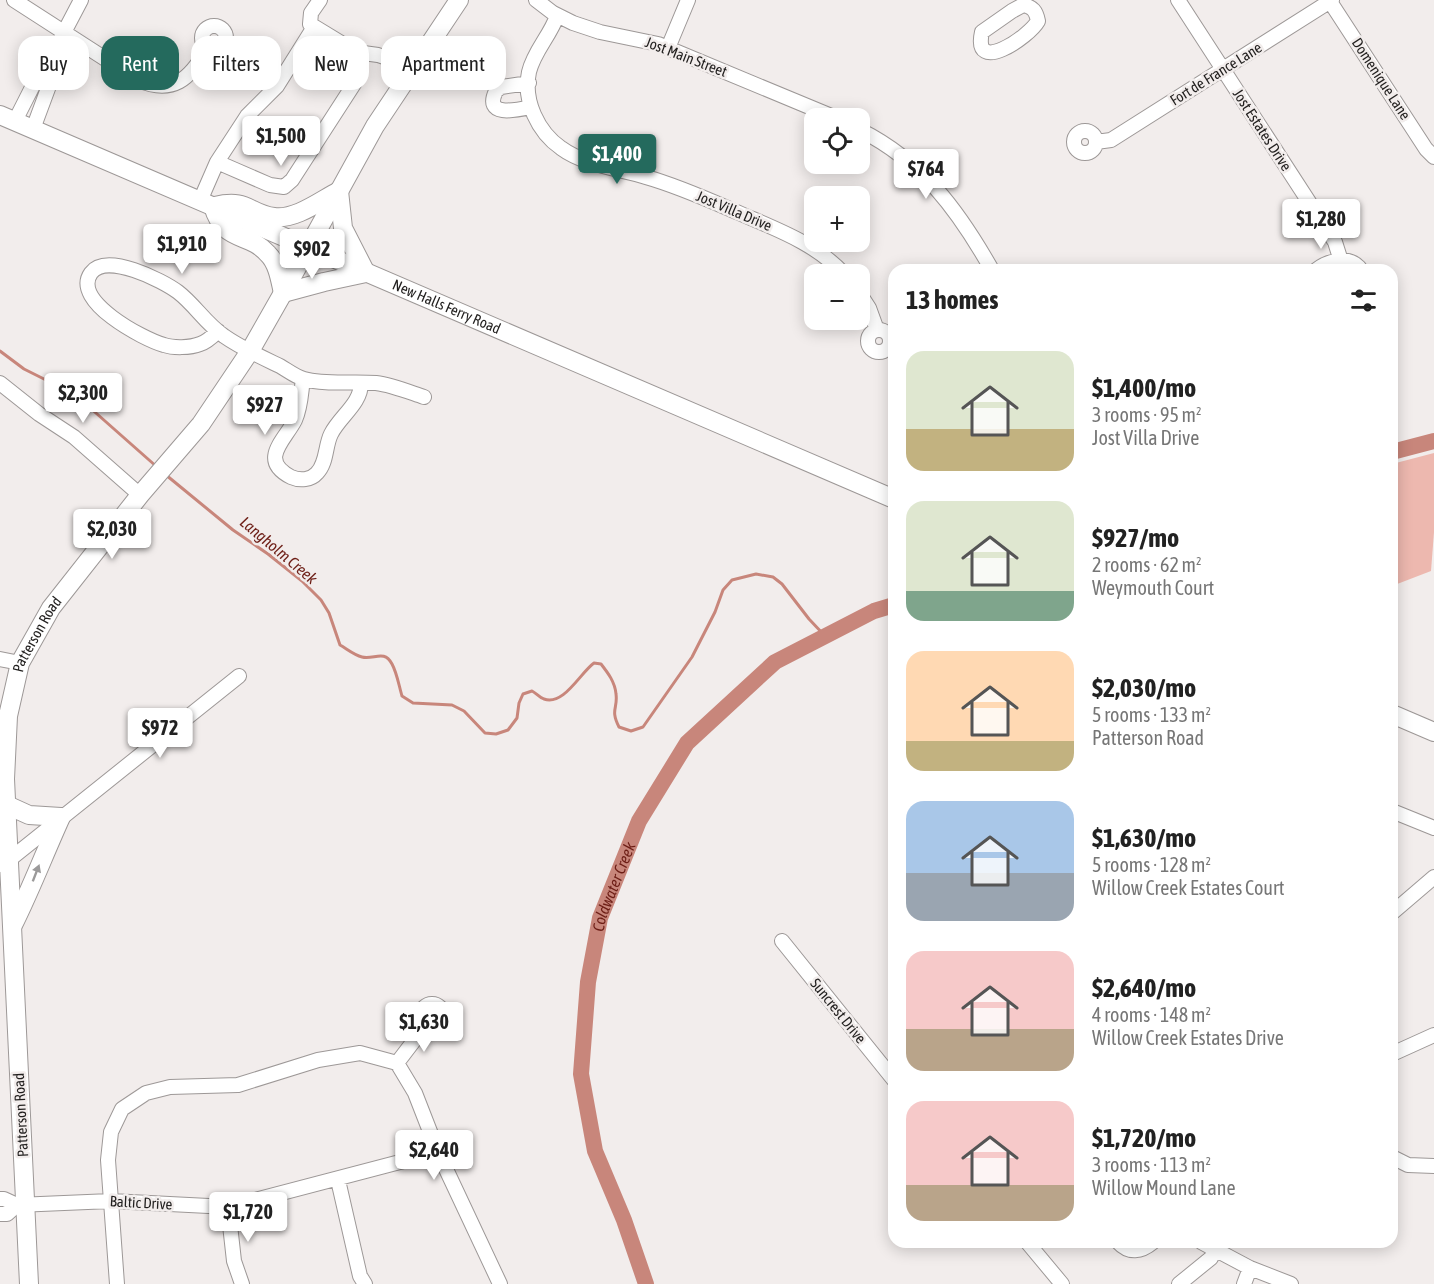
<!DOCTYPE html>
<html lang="en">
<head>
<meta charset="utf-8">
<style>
	:root { --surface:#fff; --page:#f6f6f6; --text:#222; --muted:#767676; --accent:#246a5d }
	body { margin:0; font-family:"Asap Condensed",sans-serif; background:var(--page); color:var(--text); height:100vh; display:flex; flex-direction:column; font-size:22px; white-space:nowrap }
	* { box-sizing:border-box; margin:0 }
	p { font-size:20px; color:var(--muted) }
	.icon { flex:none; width:33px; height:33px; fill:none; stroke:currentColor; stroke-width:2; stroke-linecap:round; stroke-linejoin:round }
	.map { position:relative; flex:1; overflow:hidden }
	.details { position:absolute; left:888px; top:264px; width:510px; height:984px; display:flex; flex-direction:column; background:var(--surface); border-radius:18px; box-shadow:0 3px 15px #0003 }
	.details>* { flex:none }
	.banner { position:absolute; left:18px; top:36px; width:570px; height:54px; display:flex; gap:12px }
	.buttons { position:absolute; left:804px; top:108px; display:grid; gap:12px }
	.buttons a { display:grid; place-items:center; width:66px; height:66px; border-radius:12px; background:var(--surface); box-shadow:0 3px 15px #0003; font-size:30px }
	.price { position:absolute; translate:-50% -51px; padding:0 14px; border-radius:6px; background:#fff; color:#222; font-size:20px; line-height:39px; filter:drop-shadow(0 2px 3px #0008) }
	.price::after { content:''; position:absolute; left:50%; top:36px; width:18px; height:14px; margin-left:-9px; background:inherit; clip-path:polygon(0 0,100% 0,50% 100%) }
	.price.active { background:var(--accent); color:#fff }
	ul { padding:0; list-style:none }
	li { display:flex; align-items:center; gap:18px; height:150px; padding:0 18px }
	li span { display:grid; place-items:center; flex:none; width:168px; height:120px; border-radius:18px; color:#555 }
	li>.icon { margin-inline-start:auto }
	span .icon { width:72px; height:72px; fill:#fffc; stroke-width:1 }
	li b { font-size:26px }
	h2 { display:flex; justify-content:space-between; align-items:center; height:72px; padding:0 18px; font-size:26px }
	.chip { padding:0 21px; border-radius:18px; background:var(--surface); box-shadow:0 3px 15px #0003; font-size:21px; line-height:54px }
	.chip.active { background:var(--accent); color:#fff }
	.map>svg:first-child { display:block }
</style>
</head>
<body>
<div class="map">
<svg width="1434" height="1284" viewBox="0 0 1434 1284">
	<rect width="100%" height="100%" fill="#f2edec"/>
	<path fill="#edb8af" d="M1434 453V532L1431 571 1392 586V464Z"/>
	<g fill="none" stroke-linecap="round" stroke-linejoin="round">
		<path stroke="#c8867b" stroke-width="3" d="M0 351 24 369 46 380 69 398 88 406 157 467
			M166 475 233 530 268 554 302 581 321 600 329 613 340 645C347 649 354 655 362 657 374 660 384 649 392 664 397 673 399 686 402 696L413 703 452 705 464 711 485 733 496 734 508 730 517 718 519 703 523 694 532 691C536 693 540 698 544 699 564 706 580 673 594 663L601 664C608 673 615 682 616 694 618 709 610 709 619 727L631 731 643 727 692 657 715 612 723 590 732 580 756 574 773 577 782 584 809 619 825 636"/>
		<g stroke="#c8867b" stroke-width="16">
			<path d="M1392 452 1434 441"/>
			<path id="s1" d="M646 1284 624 1220 595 1151 581 1074 588 982 600 918 639 821 687 743 775 662 874 611 894 605"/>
		</g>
		<defs>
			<path id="minor" d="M14 0 138 80C173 95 190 79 207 49
				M320 0 311 13 310 24 356 52 378 55 413 67
				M536 0 553 13 573 23 600 32 658 44 836 118
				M1178 0 1335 242 1341 261
				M1329 0 1426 149 1434 157
				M1023 5C1033 7 1036 11 1038 21 1029 37 972 76 982 32L1012 11Z
				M557 16C550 36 534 51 529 72 523 101 538 132 561 148 584 165 619 169 646 177 678 186 709 200 739 213 778 230 815 243 844 274
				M202 38a12 12 0 1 1 24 0a12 12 0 1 1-24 0Z
				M668 48 688 0
				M529 83 501 87 496 91C483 118 517 110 531 107
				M15 121 51 50 60 40
				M33 129 56 67 60 51V40L81 0
				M860 130C922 161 958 210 992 270
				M1074 142a11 11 0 1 1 22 0a11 11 0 1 1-22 0Z
				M1096 142 1111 140 1332 0
				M217 162 247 116 277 86 314 27
				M200 201 217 162 270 185 284 187 292 180 354 84 360 70 356 52
				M1316 270C1329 260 1351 255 1361 270
				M860 294 869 308 877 330
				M868 341a11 11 0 1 1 22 0a11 11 0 1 1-22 0Z
				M218 331C213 336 207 342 200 344 190 348 173 348 164 345 143 339 71 301 91 273 106 252 162 280 178 292 195 305 206 324 224 336 241 348 261 357 280 366 287 370 296 377 304 379 326 385 353 381 376 383 392 385 409 392 424 397
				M303 379C301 392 301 407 295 420 285 440 258 460 291 477 300 481 311 480 317 473 327 463 325 446 331 434 340 416 361 404 361 383
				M0 383 39 414 74 437 140 495
				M0 659 20 663
				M1392 811 1434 828
				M0 865 9 860 239 676
				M1392 913 1434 877
				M782 941 894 1080
				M421 1015a11 11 0 1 1 22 0a11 11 0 1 1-22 0Z
				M1392 1054 1434 1035
				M397 1063 426 1025
				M1392 1157 1408 1165 1434 1166
				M338 1180 360 1276 365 1284
				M0 1199H4L17 1205 111 1201 228 1207 438 1152
				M228 1207 234 1261 242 1284
				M0 1214H7L17 1205
				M1027 1242 1062 1284
				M1118 1242C1129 1254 1141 1252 1153 1242
				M1201 1242 1250 1268 1291 1284
				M117 1284 108 1160 111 1132 122 1109 146 1093 170 1087 238 1085 318 1060 360 1053 397 1063 415 1093 438 1152 500 1284
				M1179 1284 1211 1258 1215 1249
				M1244 1284 1250 1268"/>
			<g id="major">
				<path id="s2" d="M0 115 894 499"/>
				<path d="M339 191 343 228 366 273"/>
				<path d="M213 206C224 244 248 231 268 254 278 264 280 280 283 293"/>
				<path d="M215 206C248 198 249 214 274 217 296 220 321 200 339 191"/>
				<path d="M283 293 324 282 366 273"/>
				<path d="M1392 714 1434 732"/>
				<path d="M7 805 29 815 61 817C45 852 31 889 13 925"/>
				<path id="s3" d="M29 1284 5 779 8 716 20 663 51 608 140 495 201 424 250 351 283 293 375 126 459 0"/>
			</g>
		</defs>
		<use href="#minor" stroke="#9d9897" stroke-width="16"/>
		<use href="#major" stroke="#9d9897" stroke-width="20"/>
		<use href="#minor" stroke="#fff" stroke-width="14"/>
		<use href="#major" stroke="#fff" stroke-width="18"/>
	</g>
	<defs><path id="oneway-solid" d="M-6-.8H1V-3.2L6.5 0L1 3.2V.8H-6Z" transform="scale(1.5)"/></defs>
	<use fill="#9b9a9a" href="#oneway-solid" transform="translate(36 873) rotate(-69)"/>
	<g text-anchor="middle" stroke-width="5" stroke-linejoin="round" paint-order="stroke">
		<g font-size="15" fill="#211f1e" stroke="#f2edec">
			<text transform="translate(686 57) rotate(21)" y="5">Jost Main Street</text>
			<text transform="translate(1216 74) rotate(-32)" y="5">Fort de France Lane</text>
			<text transform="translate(1381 79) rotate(57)" y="5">Domenique Lane</text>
			<text transform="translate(1262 130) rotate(57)" y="5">Jost Estates Drive</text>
			<text transform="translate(734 211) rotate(23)" y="5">Jost Villa Drive</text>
			<text dy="5" stroke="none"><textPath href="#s2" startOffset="486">New Halls Ferry Road</textPath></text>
			<text dy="5" stroke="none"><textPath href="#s3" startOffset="656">Patterson Road</textPath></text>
			<text transform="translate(838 1011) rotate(51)" y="5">Suncrest Drive</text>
			<text transform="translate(21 1115) rotate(-93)" y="5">Patterson Road</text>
			<text transform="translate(141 1203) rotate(3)" y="5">Baltic Drive</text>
		</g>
		<g font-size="16" font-style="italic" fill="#6d1e16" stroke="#f2edec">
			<text transform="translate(279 550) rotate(40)" y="6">Langholm Creek</text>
			<text dy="6" stroke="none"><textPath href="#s1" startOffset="412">Coldwater Creek</textPath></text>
		</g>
	</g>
</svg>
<div class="buttons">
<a><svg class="icon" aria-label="locate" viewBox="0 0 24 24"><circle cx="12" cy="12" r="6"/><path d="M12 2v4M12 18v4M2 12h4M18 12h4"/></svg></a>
<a>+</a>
<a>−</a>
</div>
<b class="price" style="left:281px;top:167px">$1,500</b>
<b class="price active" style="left:617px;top:185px">$1,400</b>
<b class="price" style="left:926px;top:200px">$764</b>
<b class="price" style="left:1321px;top:250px">$1,280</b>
<b class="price" style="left:182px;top:275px">$1,910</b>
<b class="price" style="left:312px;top:280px">$902</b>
<b class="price" style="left:83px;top:424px">$2,300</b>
<b class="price" style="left:265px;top:436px">$927</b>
<b class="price" style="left:112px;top:560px">$2,030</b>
<b class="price" style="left:160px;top:759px">$972</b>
<b class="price" style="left:424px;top:1053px">$1,630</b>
<b class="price" style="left:434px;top:1181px">$2,640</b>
<b class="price" style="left:248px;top:1243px">$1,720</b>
<div class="banner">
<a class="chip">Buy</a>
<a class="chip active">Rent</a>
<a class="chip">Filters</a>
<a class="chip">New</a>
<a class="chip">Apartment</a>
</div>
<section class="details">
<h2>13 homes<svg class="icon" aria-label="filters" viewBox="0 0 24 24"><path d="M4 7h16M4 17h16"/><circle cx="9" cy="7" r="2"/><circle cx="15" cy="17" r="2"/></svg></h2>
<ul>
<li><span style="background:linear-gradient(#dfe7d0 65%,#c2b280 0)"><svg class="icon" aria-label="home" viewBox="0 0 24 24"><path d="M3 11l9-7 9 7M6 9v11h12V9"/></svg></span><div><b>$1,400/mo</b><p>3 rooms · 95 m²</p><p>Jost Villa Drive</p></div></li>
<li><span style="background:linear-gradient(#dfe7d0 75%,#7fa58c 0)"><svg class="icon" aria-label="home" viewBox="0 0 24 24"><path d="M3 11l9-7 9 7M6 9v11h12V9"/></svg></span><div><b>$927/mo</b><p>2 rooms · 62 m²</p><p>Weymouth Court</p></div></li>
<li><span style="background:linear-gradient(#ffd9b3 75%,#c2b280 0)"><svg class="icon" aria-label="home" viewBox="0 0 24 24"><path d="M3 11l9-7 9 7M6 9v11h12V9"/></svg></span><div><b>$2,030/mo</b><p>5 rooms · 133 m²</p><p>Patterson Road</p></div></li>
<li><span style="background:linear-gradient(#a9c7e8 60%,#9aa5b1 0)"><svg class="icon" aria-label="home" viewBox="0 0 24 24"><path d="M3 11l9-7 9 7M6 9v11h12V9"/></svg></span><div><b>$1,630/mo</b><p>5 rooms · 128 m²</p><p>Willow Creek Estates Court</p></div></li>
<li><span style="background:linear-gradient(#f6c9c9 65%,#b9a48a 0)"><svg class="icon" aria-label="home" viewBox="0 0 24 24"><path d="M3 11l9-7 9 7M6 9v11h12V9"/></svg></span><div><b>$2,640/mo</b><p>4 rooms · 148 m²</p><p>Willow Creek Estates Drive</p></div></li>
<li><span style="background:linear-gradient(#f6c9c9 70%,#b9a48a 0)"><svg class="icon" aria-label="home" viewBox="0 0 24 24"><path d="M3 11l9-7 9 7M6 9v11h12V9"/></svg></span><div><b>$1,720/mo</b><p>3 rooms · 113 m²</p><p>Willow Mound Lane</p></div></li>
</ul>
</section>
</div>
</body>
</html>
